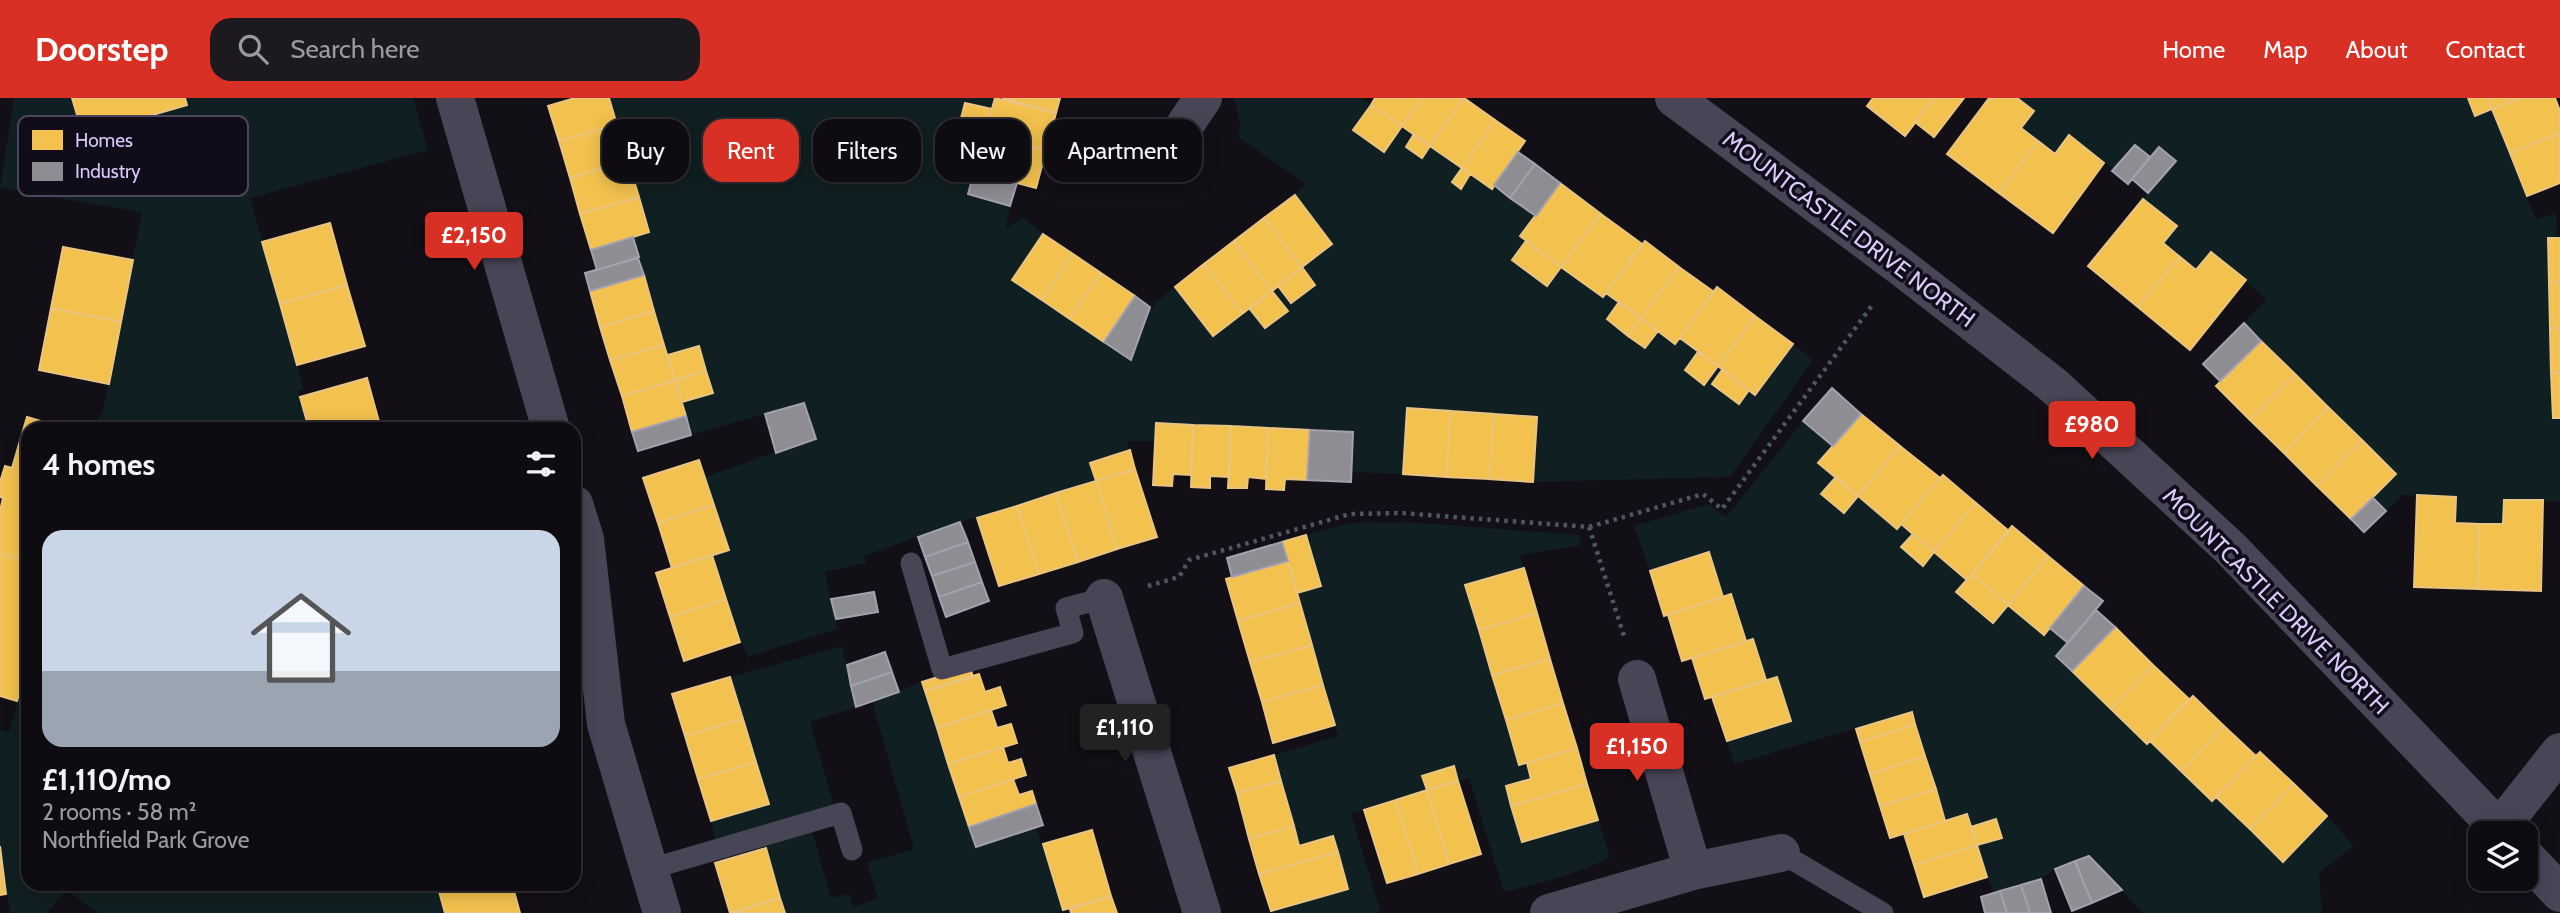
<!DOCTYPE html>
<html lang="en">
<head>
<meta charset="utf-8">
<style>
	:root { --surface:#0e0c10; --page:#1c1a1e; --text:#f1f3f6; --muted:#9b9b9f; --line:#2e2c30; --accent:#d93025 }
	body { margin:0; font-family:Cabin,sans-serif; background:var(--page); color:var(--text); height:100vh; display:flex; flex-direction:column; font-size:26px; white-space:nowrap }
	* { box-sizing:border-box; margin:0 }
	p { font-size:23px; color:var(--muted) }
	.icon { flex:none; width:38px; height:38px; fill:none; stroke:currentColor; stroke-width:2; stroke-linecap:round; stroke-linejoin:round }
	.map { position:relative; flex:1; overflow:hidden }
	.sheet { position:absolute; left:21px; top:324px; width:560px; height:469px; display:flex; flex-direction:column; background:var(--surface); border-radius:21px; box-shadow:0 4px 18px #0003,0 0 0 2px var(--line) }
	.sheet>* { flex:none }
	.hud { position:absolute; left:602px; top:21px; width:665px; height:63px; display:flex; gap:14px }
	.fabs { position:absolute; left:2468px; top:723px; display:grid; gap:14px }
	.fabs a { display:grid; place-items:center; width:70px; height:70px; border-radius:14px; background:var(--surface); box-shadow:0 4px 18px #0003,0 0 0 2px var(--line); font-size:35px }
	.price { position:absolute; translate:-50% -60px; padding:0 16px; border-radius:7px; background:var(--accent); color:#fff; font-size:23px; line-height:46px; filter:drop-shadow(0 2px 4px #0008) }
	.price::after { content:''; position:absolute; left:50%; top:42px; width:21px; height:16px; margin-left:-10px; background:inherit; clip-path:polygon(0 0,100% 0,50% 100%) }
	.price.selected { background:#222; color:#fff }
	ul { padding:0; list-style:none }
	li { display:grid; align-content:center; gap:14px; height:371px; padding:0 21px }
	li+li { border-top:2px solid var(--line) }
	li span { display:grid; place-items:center; height:217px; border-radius:21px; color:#555 }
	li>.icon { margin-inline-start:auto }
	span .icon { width:126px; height:126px; fill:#fffc; stroke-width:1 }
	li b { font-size:30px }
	h2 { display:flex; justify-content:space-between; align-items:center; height:84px; padding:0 21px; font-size:30px }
	.pill { padding:0 24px; border-radius:21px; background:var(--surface); box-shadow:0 4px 18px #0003,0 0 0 2px var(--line); font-size:24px; line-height:63px }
	.pill.selected { background:var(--accent); color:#fff }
	header { display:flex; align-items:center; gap:42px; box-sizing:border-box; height:98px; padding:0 35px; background:var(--accent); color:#fff }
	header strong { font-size:33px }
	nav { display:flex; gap:38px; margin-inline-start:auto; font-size:24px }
	.search { width:490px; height:63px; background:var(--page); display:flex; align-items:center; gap:18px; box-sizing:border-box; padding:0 24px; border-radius:21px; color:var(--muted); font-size:26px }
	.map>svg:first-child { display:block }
</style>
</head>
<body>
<header>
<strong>Doorstep</strong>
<div class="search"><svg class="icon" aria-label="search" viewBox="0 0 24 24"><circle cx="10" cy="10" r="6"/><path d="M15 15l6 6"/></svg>Search here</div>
<nav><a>Home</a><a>Map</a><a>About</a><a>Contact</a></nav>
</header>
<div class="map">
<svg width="2560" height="815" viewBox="0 0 2560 815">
	<rect width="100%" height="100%" fill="#121016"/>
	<path fill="#101f21" d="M14 0H72L83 37 186 7 185 0H413L428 52 250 100 304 292 298 293 309 331H95L99 317H102L142 114 0 90Z
		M609 0H995L992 11 965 5 948 66 974 74 969 96 1010 108 1006 130 1024 120 1043 136 1012 182 1131 262 1150 209 1154 211 1155 205 1175 189 1212 238 1249 210 1265 230 1288 213 1272 193 1278 188 1291 205 1315 187 1302 169 1332 146 1295 97 1306 86 1238 39 1240 24 1234 0H1361L1371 7 1353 32 1402 28 1414 36 1406 49 1421 60 1430 48 1462 70 1452 84 1460 90 1470 76 1491 91 1494 87 1536 118 1520 138 1526 143 1512 162 1547 187 1561 169 1602 199 1606 195 1619 204 1607 222 1644 250 1658 233 1675 246 1680 240 1698 254 1685 272 1703 286 1718 268 1722 272 1712 287 1739 306 1749 292 1756 296 1793 246 1813 262 1730 379 1533 384 1536 319 1407 310 1403 376 1351 374 1352 334 1157 326 1155 343H1127L1130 352 1090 365 1096 383 960 424 864 458 866 465 825 474 837 531 747 559 712 457 729 451 705 379 816 340 804 305 691 337 682 304 713 295 699 249 668 257 633 139 649 134Z
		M2017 0H2468L2475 18 2492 11 2536 122 2556 115 2557 140H2548L2553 320H2560V404L2504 402 2503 426 2455 425V399L2402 397 2386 413 2373 400 2396 376 2244 225 2266 201 2211 154 2196 172 2163 145 2177 128 2143 101 2175 62 2159 49 2150 59 2135 47 2114 71 2069 38 2055 56 2021 30 2034 13Z
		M1803 323 1833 348 1836 379 1821 396 1858 398 1897 431 1901 426 1913 436 1901 450 1923 468 1934 454 1967 482 1957 495 1992 525 2008 507 2043 537 2050 530 2068 545 2056 558 2147 645 2150 643 2212 703 2216 699 2283 764 2327 718 2354 748 2319 775 2322 815H2143L2088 758 2055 771 2041 781 1994 796 1977 747 2002 740 1996 722 1971 729 1967 716 1945 723 1911 614 1734 666 1727 643 1791 623 1777 579 1766 582 1753 541 1746 543 1732 497 1723 499 1709 454 1650 473 1634 428 1708 406 1726 419Z
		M1409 424 1579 437 1581 447 1520 457 1524 470 1465 488 1519 667 1527 665 1531 681 1506 689 1522 743 1598 722 1610 759C1578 777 1540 785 1504 794L1469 680 1458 683 1454 669 1423 678 1427 692 1351 716 1381 815H1271L1348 790 1333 738 1299 748 1274 657 1338 638 1297 495 1320 488 1306 437 1349 425Z
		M842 548 856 609 810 624 834 708 715 742 711 723 769 705 730 579Z
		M28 566V786H437L445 815H98L66 792 47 815H10L0 748V632L9 634Z
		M922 584 975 748 1036 729 1063 812 1054 815H785L764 746 812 732 831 800 849 796 853 809 878 801 867 765 914 751 872 603Z"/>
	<path fill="#f2c14e" stroke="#eac482" stroke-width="2" d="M72 0H185L187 7 83 37Z
		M575 0H609L617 27 559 43 548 8Z
		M995 0 1056 15 1046 53 985 36Z
		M1002 0H1060L1056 15Z
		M1375 0H1422L1402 28 1371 7Z
		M1422 0H1464L1430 48 1402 28Z
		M1464 0 1495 22 1462 70 1430 48Z
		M1873 0H1934L1905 38 1867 8Z
		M1934 0H1964L1934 39 1915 24Z
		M1989 0H2017L2034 13 2021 30 2038 43 1999 95 1947 56Z
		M2468 0H2488L2492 11 2475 18Z
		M2488 0H2521L2492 11Z
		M2521 0H2555L2560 13V35L2510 55 2492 11Z
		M965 5 992 11 985 36 959 28Z
		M1371 7 1402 28 1384 54 1353 32Z
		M1495 22 1525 43 1492 91 1462 70Z
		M617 27 628 63 570 80 559 43Z
		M959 28 985 36 974 74 948 66Z
		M2560 35V85L2527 98 2510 55Z
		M985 36 1046 53 1036 90 974 74Z
		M1414 36 1430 48 1422 60 1406 49Z
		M2069 37 2104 65 2053 135 1999 95 2038 43 2055 56Z
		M628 63 639 99 580 116 570 80Z
		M1462 70 1470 76 1461 91 1452 84Z
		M1560 85 1601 116 1561 169 1520 138Z
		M1295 97 1332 146 1302 169 1264 120Z
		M639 99 649 134 591 152 580 116Z
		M2143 101 2177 128 2163 145 2180 159 2138 209 2088 168Z
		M1601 116 1642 146 1603 199 1561 169Z
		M1264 120 1302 169 1272 193 1234 143Z
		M330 125 347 187 280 206 262 144Z
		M1043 136 1073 156 1042 202 1012 182Z
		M2548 140H2560V184L2549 185Z
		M1234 143 1272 193 1243 215 1204 166Z
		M1526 143 1561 169 1547 188 1512 162Z
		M1645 143 1679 169 1641 220 1606 195Z
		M63 149 133 162 121 224 51 210Z
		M2211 154 2246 182 2190 252 2138 209 2180 159 2196 172Z
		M1073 156 1101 175 1070 221 1042 202Z
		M1204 166 1243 215 1213 238 1175 189Z
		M1302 169 1315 187 1291 205 1278 188Z
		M1679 169 1714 194 1675 246 1641 220Z
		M1101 175 1135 198 1104 244 1070 221Z
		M644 177 654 213 600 229 590 193Z
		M2560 184V230H2550L2549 185Z
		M347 187 365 248 297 267 280 206Z
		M1717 189 1755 218 1718 268 1680 240Z
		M1272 193 1288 213 1265 230 1249 210Z
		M1619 204 1641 220 1628 238 1607 221Z
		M51 210 121 224 109 286 39 272Z
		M654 213 664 247 610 262 600 229Z
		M1755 218 1793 246 1755 297 1718 268Z
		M1641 220 1658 233 1645 250 1628 238Z
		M2550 230H2560V275H2551Z
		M2261 243 2295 276 2250 322 2216 288Z
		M664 247 675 282 622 298 610 262Z
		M699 248 706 273 675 282 668 257Z
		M1698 254 1718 268 1704 287 1685 272Z
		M1722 272 1749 292 1739 306 1712 286Z
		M706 273 713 295 682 304 675 282Z
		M2551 275H2560V320H2553Z
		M2295 276 2328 309 2284 355 2250 322Z
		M367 280 381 331H309L300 299Z
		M675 282 686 318 632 334 622 298Z
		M2328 309 2362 342 2317 388 2284 355Z
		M1407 310 1451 313 1446 379 1403 376Z
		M1451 313 1494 316 1489 381 1446 379Z
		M1494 316 1537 319 1533 384 1489 381Z
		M1861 316 1900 348 1858 398 1818 365Z
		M27 319 68 331H28V464L0 456V413L3 400 0 399V384L5 368 12 370Z
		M1156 325 1193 327 1191 377 1173 376 1172 388 1153 387Z
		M1193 327 1231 328 1229 379 1210 378V390L1191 389Z
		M1231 328 1268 330 1266 381 1248 379 1247 390H1228Z
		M1268 330 1310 332 1307 382 1285 381 1284 392 1266 391Z
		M2362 342 2396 376 2351 421 2317 388Z
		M1900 348 1940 380 1897 431 1858 398Z
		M1130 352 1135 371 1096 383 1090 365Z
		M699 362 714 407 658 425 643 380Z
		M1135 371 1157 439 1117 451 1096 383Z
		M1943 377 1976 405 1934 454 1901 426Z
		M1836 379 1858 398 1844 415 1821 396Z
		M1096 383 1117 451 1078 464 1056 395Z
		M1056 395 1078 464 1039 476 1017 408Z
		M2417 397 2456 399 2455 425 2479 426 2478 491 2414 489Z
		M2504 402H2543L2541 493 2478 491 2479 426H2503Z
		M1976 405 2009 433 1967 482 1934 454Z
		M714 407 729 452 672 470 658 425Z
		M1017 408 1039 476 999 488 977 420Z
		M2012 428 2048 458 2008 507 1972 476Z
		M1913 436 1934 454 1923 468 1901 449Z
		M1306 437 1321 488 1297 495 1282 444Z
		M1709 454 1723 499 1664 518 1650 473Z
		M0 456 28 464V566L17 603 0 598Z
		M712 457 726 501 670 519 656 475Z
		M2048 458 2084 488 2044 537 2008 507Z
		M1288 463 1300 505 1238 523 1226 481Z
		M1524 470 1537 515 1479 532 1465 487Z
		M1972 476 2008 507 1993 525 1956 494Z
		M1731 496 1746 543 1682 563 1668 517Z
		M726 501 740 544 684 563 670 519Z
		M1300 505 1312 547 1250 564 1238 523Z
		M1537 515 1550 561 1492 577 1479 532Z
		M2115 529 2153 567 2111 611 2072 573Z
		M1753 541 1766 582 1705 601 1692 560Z
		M1312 547 1323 587 1262 604 1250 564Z
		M1550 561 1563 605 1506 622 1492 577Z
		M2153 567 2189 601 2147 646 2111 611Z
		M970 569 973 579 925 593 922 584Z
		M979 576 985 594 1000 589 1006 607 937 630 925 593Z
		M730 579 743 621 685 638 672 596Z
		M1777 579 1791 623 1727 643 1712 599Z
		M1323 587 1335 627 1273 645 1262 604Z
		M2193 598 2224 628 2181 673 2150 643Z
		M1563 605 1577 650 1519 667 1506 622Z
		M991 612 997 630 1011 626 1017 645 948 666 937 630Z
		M1912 614 1915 626 1860 644 1856 631Z
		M743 621 756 664 698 681 685 638Z
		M1915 626 1925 658 1870 676 1860 644Z
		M2224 628 2256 658 2212 703 2181 673Z
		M1003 649 1008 665 1021 661 1026 677 959 699 948 666Z
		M1577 650 1587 686 1511 708 1506 688 1531 681 1527 665Z
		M2260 654 2294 686 2250 731 2216 699Z
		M1274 657 1281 683 1237 695 1229 670Z
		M1925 658 1936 691 1880 708 1870 676Z
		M756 664 769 706 711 723 698 681Z
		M1454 668 1458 683 1427 692 1422 678Z
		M1013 681 1019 697 1032 693 1036 706 969 729 959 699Z
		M1281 683 1294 728 1249 741 1237 695Z
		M1458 683 1481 756 1449 766 1427 692Z
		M1587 686 1598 722 1522 744 1511 708Z
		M2294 686 2327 718 2283 764 2250 731Z
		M1936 691 1945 723 1890 740 1880 708Z
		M1427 692 1449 766 1418 776 1396 702Z
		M1396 702 1418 776 1387 785 1364 712Z
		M1967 716 1977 747 1914 767 1904 736Z
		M1996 721 2002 740 1977 747 1971 729Z
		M1294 728 1299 748 1333 738 1338 754 1259 776 1249 741Z
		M1092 732 1111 798 1063 812 1043 746Z
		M1977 747 1987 779 1924 799 1914 767Z
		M0 748 6 796 0 797Z
		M766 750 780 800 730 815 715 765Z
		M1338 754 1348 791 1271 813 1259 776Z
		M437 786H512L520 815H445Z
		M1111 798 1117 815H1071L1070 811Z
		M780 800 785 815H732Z"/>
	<path fill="#8d8d92" stroke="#a4a0b1" stroke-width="2" d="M2135 47 2150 59 2128 86 2112 73Z
		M2159 49 2176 63 2148 95 2132 81Z
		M1518 54 1535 66 1510 100 1494 87Z
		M1535 66 1560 85 1536 118 1510 100Z
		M974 74 1017 85 1010 108 968 96Z
		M633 139 639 159 597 172 591 152Z
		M638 160 644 177 590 193 585 175Z
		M1135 198 1150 209 1131 262 1104 244Z
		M2244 225 2261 243 2220 283 2203 266Z
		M1832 290 1861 316 1833 348 1803 323Z
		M804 305 816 341 776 355 765 316Z
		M686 318 691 337 638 353 632 334Z
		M1310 332 1353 334 1351 384 1307 382Z
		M2373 400 2386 413 2364 434 2351 421Z
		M960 424 968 444 925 459 918 439Z
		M968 444 975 464 932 478 925 459Z
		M1282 444 1288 463 1232 479 1227 460Z
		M975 464 982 484 939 499 932 478Z
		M982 484 989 503 946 519 939 499Z
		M2084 488 2103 503 2068 545 2050 530Z
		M874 494 878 514 836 521 831 501Z
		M2096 512 2115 529 2072 573 2056 558Z
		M885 554 892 574 851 588 847 567Z
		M892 574 899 594 856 609 851 588Z
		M1036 706 1043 727 976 749 969 729Z
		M2089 758 2122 792 2092 805 2075 763Z
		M2075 763 2092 805 2072 813 2055 771Z
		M2041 781 2051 815H2030L2021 787Z
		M2021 787 2030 815H2007L2000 793Z
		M2000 793 2007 815H1985L1981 799Z"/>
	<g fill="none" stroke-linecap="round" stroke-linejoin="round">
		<path stroke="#4e5662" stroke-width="4.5" stroke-dasharray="3.5 5" stroke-linecap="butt" d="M1589 429 1624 538
			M1148 488 1179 479 1189 462 1350 416 1401 415 1589 429 1703 396 1722 411 1873 206"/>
		<path stroke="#484557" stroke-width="21" d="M911 465 942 571 1073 535 1066 510 1104 500
			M1781 755 1883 815
			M650 771 841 715 852 752"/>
		<path stroke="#484557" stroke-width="38" d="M455 0 551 331
			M1185 27 1203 0
			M574 406 585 441 606 626 662 815
			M1104 500 1202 815
			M1637 581 1693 773
			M2499 731 2560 654
			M1549 815 1693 773 1781 755"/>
		<path stroke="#484557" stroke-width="38" d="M1674 0 1901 169 2053 287 2230 450 2503 735
			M2525 758 2560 795"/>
	</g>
	<g text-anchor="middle" stroke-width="7" stroke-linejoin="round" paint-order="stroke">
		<g font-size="23" fill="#d8cbfa" stroke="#110c1a">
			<text transform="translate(1849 131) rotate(37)" y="8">MOUNTCASTLE DRIVE NORTH</text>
			<text transform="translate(2276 503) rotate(45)" y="8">MOUNTCASTLE DRIVE NORTH</text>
		</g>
	</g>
	<rect x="18" y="18" width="230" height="80" rx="10" fill="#110c1a" stroke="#4d455d" stroke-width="2"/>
	<rect x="32" y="32" width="31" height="20" fill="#f2c14e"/>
	<rect x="32" y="64" width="31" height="19" fill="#8d8d92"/>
	<g font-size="19" fill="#d8cbfa">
		<text x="75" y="49">Homes</text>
		<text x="75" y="80">Industry</text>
	</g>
</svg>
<div class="fabs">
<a><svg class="icon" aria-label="layers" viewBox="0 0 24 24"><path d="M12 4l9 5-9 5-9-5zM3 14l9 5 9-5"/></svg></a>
</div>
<b class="price" style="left:474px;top:174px">£2,150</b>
<b class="price" style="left:2092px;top:363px">£980</b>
<b class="price selected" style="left:1125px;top:666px">£1,110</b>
<b class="price" style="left:1637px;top:685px">£1,150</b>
<div class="hud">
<a class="pill">Buy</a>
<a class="pill selected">Rent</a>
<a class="pill">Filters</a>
<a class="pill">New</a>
<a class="pill">Apartment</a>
</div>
<section class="sheet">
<h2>4 homes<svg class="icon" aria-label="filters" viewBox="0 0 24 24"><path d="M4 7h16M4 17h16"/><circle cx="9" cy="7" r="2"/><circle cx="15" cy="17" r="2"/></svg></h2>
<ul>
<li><span style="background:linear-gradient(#c9d6e8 65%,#9aa5b1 0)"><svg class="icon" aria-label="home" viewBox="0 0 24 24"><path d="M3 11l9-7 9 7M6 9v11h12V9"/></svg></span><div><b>£1,110/mo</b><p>2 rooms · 58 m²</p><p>Northfield Park Grove</p></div></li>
</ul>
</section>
</div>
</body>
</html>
